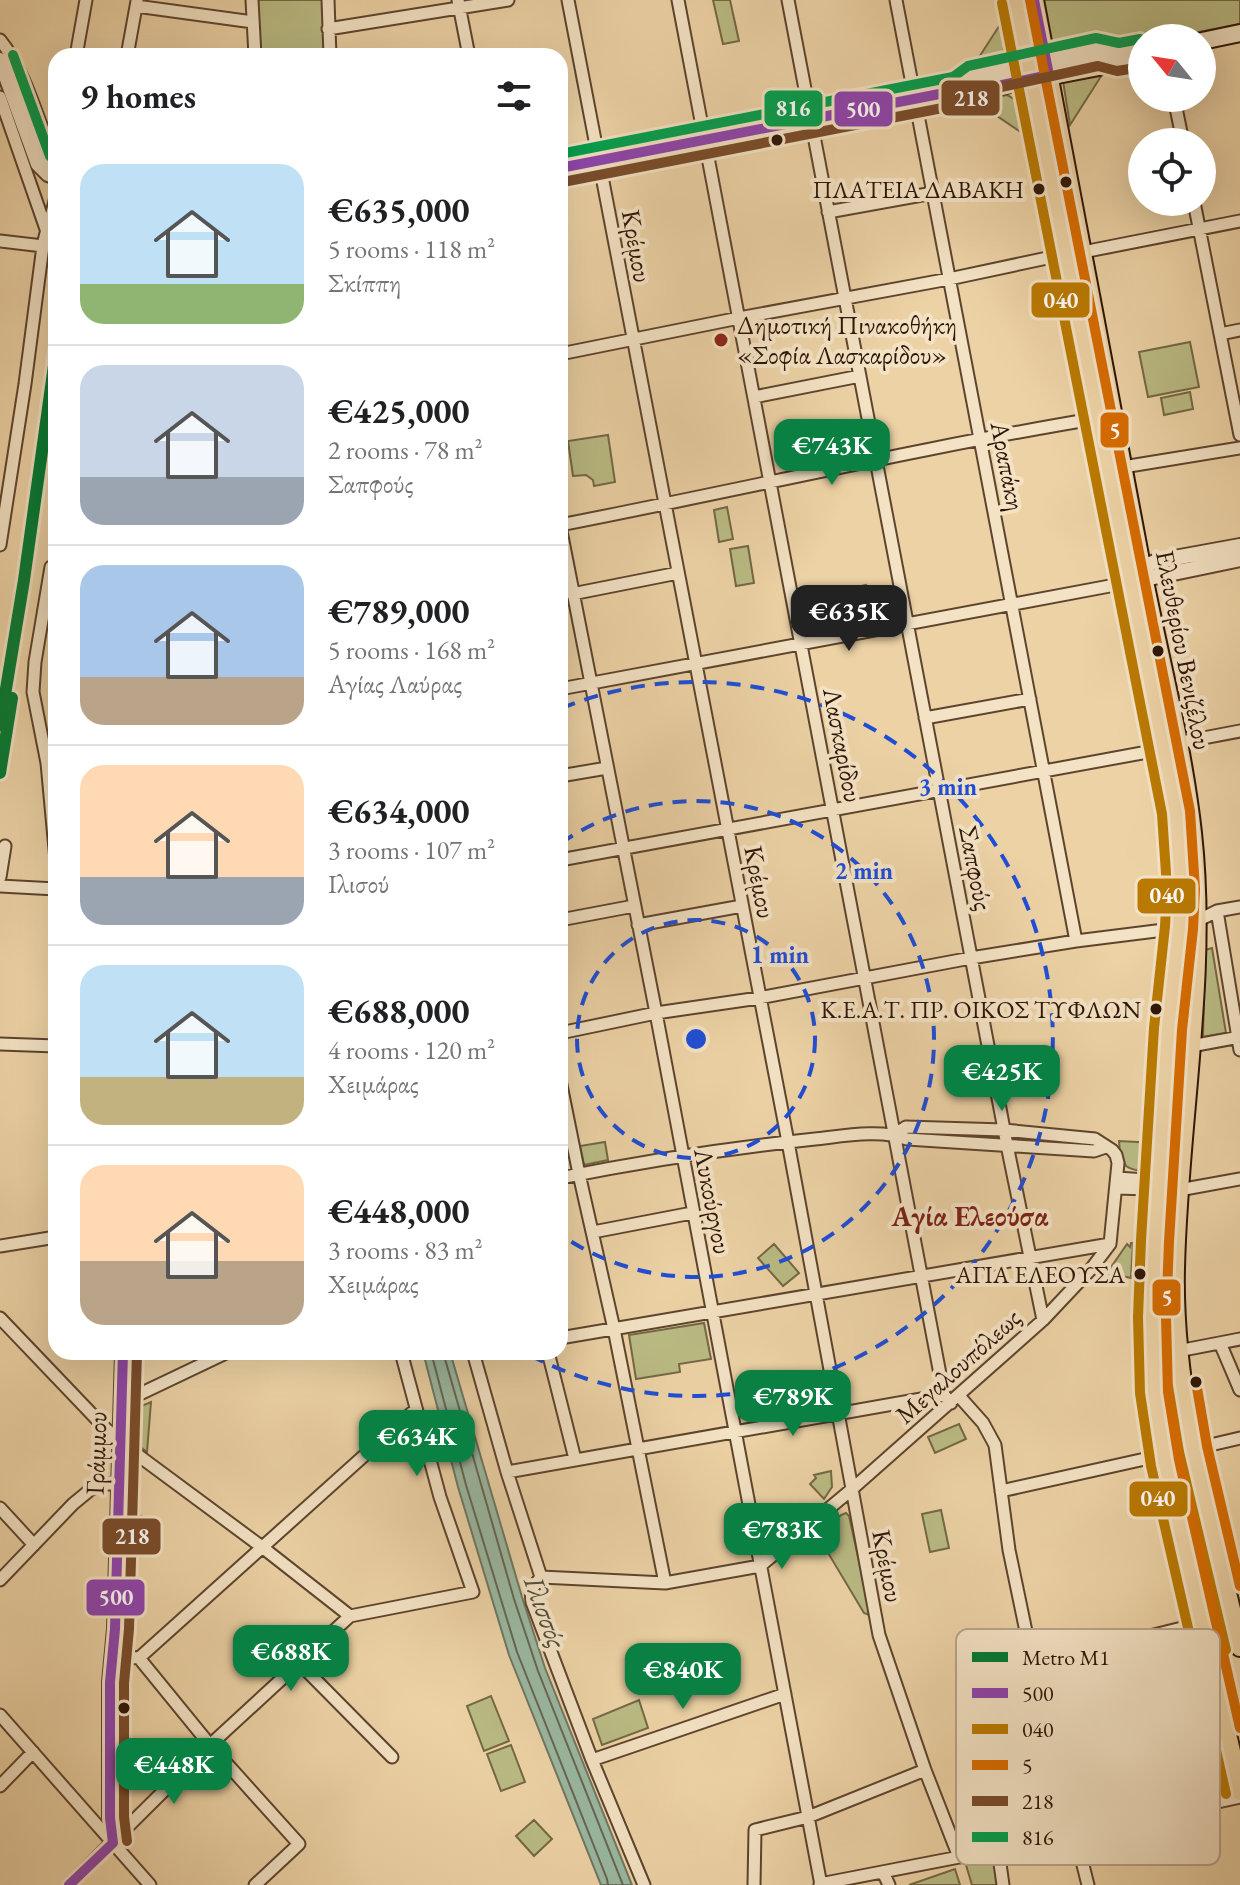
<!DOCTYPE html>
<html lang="en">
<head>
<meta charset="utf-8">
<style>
	:root { --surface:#fff; --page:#f2f2f2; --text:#202124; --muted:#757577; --line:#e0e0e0; --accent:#0b8043 }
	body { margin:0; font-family:"EB Garamond",serif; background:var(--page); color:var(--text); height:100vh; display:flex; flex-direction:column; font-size:30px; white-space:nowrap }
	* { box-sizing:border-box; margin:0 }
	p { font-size:26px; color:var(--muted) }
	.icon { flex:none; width:44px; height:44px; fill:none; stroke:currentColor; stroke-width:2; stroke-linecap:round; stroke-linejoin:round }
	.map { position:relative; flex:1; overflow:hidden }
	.side { position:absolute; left:48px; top:48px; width:520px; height:1312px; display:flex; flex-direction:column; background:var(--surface); border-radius:24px; box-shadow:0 8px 32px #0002 }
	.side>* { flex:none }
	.needle { width:52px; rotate:300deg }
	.fabs { position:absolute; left:1128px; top:24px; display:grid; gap:16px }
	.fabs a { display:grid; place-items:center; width:88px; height:88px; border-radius:50%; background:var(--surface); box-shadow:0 8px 32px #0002; font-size:40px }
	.price { position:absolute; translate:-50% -68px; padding:0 18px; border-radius:16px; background:var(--accent); color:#fff; font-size:26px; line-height:52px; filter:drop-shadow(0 2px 4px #0008) }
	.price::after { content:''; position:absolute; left:50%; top:48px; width:24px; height:18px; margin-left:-12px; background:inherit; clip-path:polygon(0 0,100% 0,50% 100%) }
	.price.active { background:#222; color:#fff }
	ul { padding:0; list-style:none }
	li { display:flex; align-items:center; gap:24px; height:200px; padding:0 32px }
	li+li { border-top:2px solid var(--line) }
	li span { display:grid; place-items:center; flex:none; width:224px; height:160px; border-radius:24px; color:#555 }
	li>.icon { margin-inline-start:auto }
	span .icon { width:96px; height:96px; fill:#fffc; stroke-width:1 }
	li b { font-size:34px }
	h2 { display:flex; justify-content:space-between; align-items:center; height:96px; padding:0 32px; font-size:34px }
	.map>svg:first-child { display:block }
</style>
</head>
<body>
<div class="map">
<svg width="1240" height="1885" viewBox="0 0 1240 1885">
	<rect width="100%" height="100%" fill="#ecd2a5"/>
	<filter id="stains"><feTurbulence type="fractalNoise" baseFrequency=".0025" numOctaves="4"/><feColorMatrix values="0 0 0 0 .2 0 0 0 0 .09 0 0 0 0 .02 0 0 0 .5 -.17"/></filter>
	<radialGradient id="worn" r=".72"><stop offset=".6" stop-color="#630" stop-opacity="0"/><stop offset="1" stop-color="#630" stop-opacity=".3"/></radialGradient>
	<path fill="#babb84" stroke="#746845" stroke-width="2" d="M258 0H326L329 56H261Z
		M713 0H730L739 41 723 44Z
		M1042 0H1240V24L1168 38H1142V43C1128 46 1128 43 1116 42 1095 41 1070 59 1052 44Z
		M1003 20C1005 55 1010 57 974 65Z
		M1105 70 1070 125 1063 81Z
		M1007 95C1024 102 1024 120 1028 137L975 101Z
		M1190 342 1199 387 1148 397 1139 352Z
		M1190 392 1193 409 1164 415 1161 398Z
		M608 435 615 482 594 486 593 480 586 475 573 476 568 441Z
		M727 507 733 539 719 542 714 510Z
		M748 546 754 583 736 586 730 549Z
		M866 585 868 597 843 601 841 590Z
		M1212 948 1226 1033 1203 1037 1205 950Z
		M1119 1141 1155 1143 1152 1168C1145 1172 1133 1171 1126 1166L1120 1153Z
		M605 1142 608 1160 584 1165 580 1146Z
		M1131 1243H1133L1131 1278 1107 1273 1127 1244 1130 1247Z
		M774 1244 799 1273 783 1286 758 1258Z
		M1164 1276H1166L1170 1346H1163Z
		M704 1323 711 1359 679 1364 680 1372 636 1379 629 1335Z
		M151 1402 147 1452 130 1439 132 1410Z
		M959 1424 966 1439 935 1453 928 1437Z
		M831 1471 832 1487 824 1499 810 1484 816 1478 814 1475Z
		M941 1510 949 1548 930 1552 922 1514Z
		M131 1512 153 1521 151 1531 130 1561 128 1559Z
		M846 1513 849 1516 870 1611 869 1615 864 1613 818 1536 841 1515Z
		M491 1696 509 1741 484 1751 467 1706Z
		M639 1700 648 1728 602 1745 593 1719Z
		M511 1745 525 1782 501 1791 487 1754Z
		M534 1820 552 1839 534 1856 516 1836Z
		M997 1860 1000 1885H972L966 1865Z
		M955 1869 960 1885H909Z"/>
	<path fill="#9ab8a1" stroke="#6e7763" stroke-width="2" d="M423 1352H450L522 1597 545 1668 632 1885H601L509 1655 458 1487Z"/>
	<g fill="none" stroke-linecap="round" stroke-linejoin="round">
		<path stroke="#646654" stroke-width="2" d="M431 1352 466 1485 517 1652 607 1879 608 1885
			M443 1352 514 1599 538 1671 623 1885"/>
		<defs>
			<path id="minor" d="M252 0 255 56
				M328 0 330 56
				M458 0 469 56
				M568 0 788 1142 879 1635 925 1770 959 1857
				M678 0 944 1395 951 1403
				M788 0 1007 1145 1043 1320
				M896 0 1076 941
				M136 6 253 22
				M328 29 508 0
				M0 40C28 75 37 122 56 162
				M76 56 86 0
				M127 56 137 1
				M0 97 46 229
				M1174 98 1183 142
				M1194 202 1240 435
				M828 212 933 193
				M0 241 43 246
				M1083 252 1240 221
				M1220 334 1240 330
				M560 354 739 318 949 279 1066 254
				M754 397 860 376
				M1123 467 1240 448
				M560 525C740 490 918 448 1099 418
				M560 526 656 1013 821 1885
				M0 545 25 384 43 246C46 229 53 214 56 196
				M56 567H51L35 662 33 692 47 763 56 860
				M572 594 678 573
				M560 689 1131 582
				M925 718 1030 699
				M1177 743 1240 731
				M560 776 607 768
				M560 860 1164 749
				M0 877 5 846
				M0 886 56 889
				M1217 911 1240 1050
				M560 920 634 906
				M638 925 742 906
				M560 1033 656 1013 759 998 971 958 1076 941 1172 929 1197 921 1217 911 1240 907
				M0 1044 56 1046
				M1191 1046 1240 1037
				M560 1080 579 1174 614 1329 665 1583
				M560 1178C644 1161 730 1148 815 1139 843 1136 881 1129 907 1139L1094 1151 1106 1147
				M1117 1178 1161 1181
				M1117 1188 1179 1190 1240 1179
				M593 1232 692 1213
				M0 1246 56 1237
				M0 1318 106 1429 131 1450 262 1547 350 1616 473 1592 440 1497 401 1352
				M560 1338 1110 1244
				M1220 1343 1240 1390
				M1178 1351 1240 1339
				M473 1352 507 1472 541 1577
				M548 1352 575 1459
				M959 1396 983 1423 995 1445 1009 1550 1033 1665 1088 1885
				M121 1403 228 1352
				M1193 1449 1240 1438
				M507 1472 944 1395
				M1001 1491 1163 1455
				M0 1508 34 1545
				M541 1577 665 1583 760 1566 851 1490 1043 1320 1091 1269 1110 1244 1118 1163 1116 1155 1112 1150 1095 1139 1004 1130 906 1127 895 1134
				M541 1577 531 1590 532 1602 592 1760 644 1885
				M0 1580 73 1504 90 1490 103 1484H119
				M1076 1653 1158 1778 1169 1812
				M112 1656 139 1658 416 1409
				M139 1658 210 1745 299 1844 255 1885
				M298 1662 392 1757
				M1033 1665 1202 1623
				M0 1715 150 1885
				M592 1760 785 1694
				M0 1786 33 1752
				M998 1849 1003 1885
				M883 1872 889 1885
				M820 1884 1011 1847 1240 1797
				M69 1885 210 1745 350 1616
				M754 1885 755 1830 808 1817 925 1770"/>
			<path id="tertiary" d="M0 60 38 164 48 174 56 177
				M1136 576 1141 567 1158 561 1240 546
				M1135 581 1240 559
				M113 1843 110 1818V1682L115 1629 123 1352"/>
			<path id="secondary" d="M1202 41 1240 33
				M960 90 972 79 1098 52 1118 57
				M560 168 960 90 974 91 1099 67 1118 57 1142 53"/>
			<path id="primary" d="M1016 0 1176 812 1181 888 1179 927 1168 1029 1155 1241 1152 1318 1154 1393 1165 1463 1240 1791
				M1034 0C1071 187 1104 374 1140 561 1157 651 1182 742 1192 833 1208 978 1178 1123 1175 1268 1172 1398 1211 1522 1240 1647"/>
		</defs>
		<use href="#minor" stroke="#5d442e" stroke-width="15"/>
		<use href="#tertiary" stroke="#5d442e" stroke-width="18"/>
		<use href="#secondary" stroke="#2d1506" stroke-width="20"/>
		<use href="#primary" stroke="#2d1506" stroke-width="22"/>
		<use href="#minor" stroke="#f3e2c4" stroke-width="11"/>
		<use href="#tertiary" stroke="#f3e2c4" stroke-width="14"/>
		<use href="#secondary" stroke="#f3e2c4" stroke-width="16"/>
		<use href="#primary" stroke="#ecd2a5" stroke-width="18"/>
		<defs>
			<path id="bus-1" d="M1034 0 1049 75
				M560 168 960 90 974 91 1049 75
				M113 1843 110 1818V1682L115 1629 123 1352
				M69 1885 113 1843"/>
			<path id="bus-2" d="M1002 3 1162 814 1167 888 1165 926 1154 1028 1141 1240 1138 1317 1140 1393 1151 1466 1226 1794
				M1168 1386 1179 1452 1226 1650"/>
			<path id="bus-3" d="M1030 0 1190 811 1195 889 1193 929 1182 1030 1169 1242 1166 1318 1168 1392 1179 1460 1240 1728
				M1196 1382 1207 1446 1240 1586"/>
			<path id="bus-4" d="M563 182 963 104 979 92 1098 66 1117 71 1142 67
				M127 1841 124 1817V1683L129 1629 137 1352"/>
			<path id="bus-5" d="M13 55 50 156 56 162
				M560 154 953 77 968 66 1096 38 1119 43 1140 39"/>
		</defs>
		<use href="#bus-1" stroke="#f3e2c4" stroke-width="16"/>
		<use href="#bus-2" stroke="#f3e2c4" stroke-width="16"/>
		<use href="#bus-3" stroke="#f3e2c4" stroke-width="16"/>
		<use href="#bus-4" stroke="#f3e2c4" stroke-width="16"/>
		<use href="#bus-5" stroke="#f3e2c4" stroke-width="16"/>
		<use href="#bus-1" stroke="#8e44ad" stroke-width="10"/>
		<use href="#bus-2" stroke="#ba7a02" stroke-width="10"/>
		<use href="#bus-3" stroke="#d76c01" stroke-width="10"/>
		<use href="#bus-4" stroke="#7a4b2a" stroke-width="10"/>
		<use href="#bus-5" stroke="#029f4d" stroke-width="10"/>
		<defs>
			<path id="metro-1" d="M0 725 24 580 56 351
				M0 773 12 698"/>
		</defs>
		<use href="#metro-1" stroke="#f3e2c4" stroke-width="18"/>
		<use href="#metro-1" stroke="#007a33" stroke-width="12"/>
	</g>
	<g fill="none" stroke="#1d4ed8" stroke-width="4" stroke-dasharray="14 10">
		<circle cx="696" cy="1039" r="119"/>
		<path d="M561 843A238 238 0 1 1 561 1235"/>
		<path d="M562 708A357 357 0 1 1 526 1353"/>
	</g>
	<g fill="#2d1506" stroke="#f3e2c4" stroke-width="3">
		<circle cx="777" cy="140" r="7"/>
		<circle cx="1066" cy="182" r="7"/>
		<circle cx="1039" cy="189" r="7"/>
		<circle cx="1158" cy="651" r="7"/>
		<circle cx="1156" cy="1009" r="7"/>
		<circle cx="1140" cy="1274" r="7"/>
		<circle cx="1196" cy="1382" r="7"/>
		<circle cx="124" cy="1708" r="7"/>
	</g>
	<circle fill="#8f2418" stroke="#f3e2c4" stroke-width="3" cx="721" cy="340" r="8"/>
	<g text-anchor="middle" stroke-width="8" stroke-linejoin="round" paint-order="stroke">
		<g font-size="24" fill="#2d1506" stroke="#f3e2c4" text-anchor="end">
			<text x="1024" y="198">ΠΛΑΤΕΙΑ ΔΑΒΑΚΗ</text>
			<text x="1141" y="1018">Κ.Ε.Α.Τ. ΠΡ. ΟΙΚΟΣ ΤΥΦΛΩΝ</text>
			<text x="1125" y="1283">ΑΓΙΑ ΕΛΕΟΥΣΑ</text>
		</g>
		<g font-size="26" fill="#2d1506" stroke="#f3e2c4">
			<text transform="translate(637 246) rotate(80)" y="9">Κρέμου</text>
			<text transform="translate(1008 466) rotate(79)" y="9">Αραπάκη</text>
			<text transform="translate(1184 650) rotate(79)" y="9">Ελευθερίου Βενιζέλου</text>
			<text transform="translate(843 745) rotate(79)" y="9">Λασκαρίδου</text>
			<text transform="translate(976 868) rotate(79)" y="9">Σαπφούς</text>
			<text transform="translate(760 882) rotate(79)" y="9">Κρέμου</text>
			<text transform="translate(713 1201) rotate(79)" y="9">Λυκούργου</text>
			<text transform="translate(958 1366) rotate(-42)" y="9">Μεγαλουπόλεως</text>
			<text transform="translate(96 1453) rotate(-88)" y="9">Γράμμου</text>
			<text transform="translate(888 1566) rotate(79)" y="9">Κρέμου</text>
		</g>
		<g font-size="26" fill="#2d1506" stroke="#f3e2c4" text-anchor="start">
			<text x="737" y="334">Δημοτική Πινακοθήκη<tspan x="737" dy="30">«Σοφία Λασκαρίδου»</tspan></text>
		</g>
		<g font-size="28" font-weight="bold" fill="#7a1f14" stroke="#f3e2c4">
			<text x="970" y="1226">Αγία Ελεούσα</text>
		</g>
		<g font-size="28" font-style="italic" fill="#534e3c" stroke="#f3e2c4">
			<text transform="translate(546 1612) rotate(70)" y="10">Ιλισσός</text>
		</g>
	</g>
	<rect x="956" y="1629" width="264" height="236" rx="12" fill="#f3e2c4" stroke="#b8a48b" stroke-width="2"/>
	<rect x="972" y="1652" width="36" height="10" fill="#007a33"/>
	<rect x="972" y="1688" width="36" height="10" fill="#8e44ad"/>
	<rect x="972" y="1724" width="36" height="10" fill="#ba7a02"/>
	<rect x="972" y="1760" width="36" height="10" fill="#d76c01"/>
	<rect x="972" y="1796" width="36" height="10" fill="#7a4b2a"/>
	<rect x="972" y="1832" width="36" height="10" fill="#029f4d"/>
	<g font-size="22" fill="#2d1506">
		<text x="1022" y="1665">Metro Μ1</text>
		<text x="1022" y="1701">500</text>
		<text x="1022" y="1737">040</text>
		<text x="1022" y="1773">5</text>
		<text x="1022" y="1809">218</text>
		<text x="1022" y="1845">816</text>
	</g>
	<circle cx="696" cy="1039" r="12" fill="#1d4ed8" stroke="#f3e2c4" stroke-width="4"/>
	<g font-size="24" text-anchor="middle" font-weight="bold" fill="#1d4ed8" stroke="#f3e2c4" stroke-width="8" stroke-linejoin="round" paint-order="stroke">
		<text x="948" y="795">3 min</text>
		<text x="864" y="879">2 min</text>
		<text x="780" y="963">1 min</text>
	</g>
	<g stroke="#f3e2c4" stroke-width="3">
		<rect x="940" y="79" width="61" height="38" rx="8" fill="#7a4b2a"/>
		<rect x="763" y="89" width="61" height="39" rx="8" fill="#029f4d"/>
		<rect x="833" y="90" width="61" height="38" rx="8" fill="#8e44ad"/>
		<rect x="1030" y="281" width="61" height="38" rx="8" fill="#ba7a02"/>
		<rect x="1099" y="411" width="31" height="38" rx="8" fill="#d76c01"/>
		<rect x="1136" y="877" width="61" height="38" rx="8" fill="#ba7a02"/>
		<rect x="1151" y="1278" width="31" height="39" rx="8" fill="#d76c01"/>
		<rect x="1128" y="1480" width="61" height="38" rx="8" fill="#ba7a02"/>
		<rect x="101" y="1517" width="61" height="39" rx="8" fill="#7a4b2a"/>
		<rect x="85" y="1578" width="61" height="39" rx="8" fill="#8e44ad"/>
	</g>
	<g font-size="22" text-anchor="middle" font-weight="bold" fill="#fff">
		<text x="971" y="106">218</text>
		<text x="793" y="116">816</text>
		<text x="863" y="117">500</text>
		<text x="1061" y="308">040</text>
		<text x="1115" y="438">5</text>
		<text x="1167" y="903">040</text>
		<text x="1167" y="1305">5</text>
		<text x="1158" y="1506">040</text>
		<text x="132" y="1544">218</text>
		<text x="116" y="1605">500</text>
	</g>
	<rect width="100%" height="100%" filter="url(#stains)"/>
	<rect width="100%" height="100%" fill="url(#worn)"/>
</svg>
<div class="fabs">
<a><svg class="needle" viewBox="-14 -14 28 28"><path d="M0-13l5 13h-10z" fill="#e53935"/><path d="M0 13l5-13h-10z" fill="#757577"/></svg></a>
<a><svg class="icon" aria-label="locate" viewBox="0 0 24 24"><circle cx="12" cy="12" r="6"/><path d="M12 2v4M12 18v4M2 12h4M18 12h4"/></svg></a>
</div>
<b class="price" style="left:832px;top:487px">€743K</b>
<b class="price active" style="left:849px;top:653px">€635K</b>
<b class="price" style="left:1002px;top:1113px">€425K</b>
<b class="price" style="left:793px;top:1438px">€789K</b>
<b class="price" style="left:417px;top:1478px">€634K</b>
<b class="price" style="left:782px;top:1571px">€783K</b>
<b class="price" style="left:291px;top:1693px">€688K</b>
<b class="price" style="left:683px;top:1711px">€840K</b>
<b class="price" style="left:174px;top:1806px">€448K</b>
<section class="side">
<h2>9 homes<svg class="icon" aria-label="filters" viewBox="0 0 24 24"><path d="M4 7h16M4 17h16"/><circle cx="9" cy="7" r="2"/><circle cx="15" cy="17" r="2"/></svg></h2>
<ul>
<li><span style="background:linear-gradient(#bfe0f5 75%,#8fb573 0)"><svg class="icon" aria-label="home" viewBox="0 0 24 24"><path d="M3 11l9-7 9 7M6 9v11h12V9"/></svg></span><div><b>€635,000</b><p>5 rooms · 118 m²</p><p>Σκίππη</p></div></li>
<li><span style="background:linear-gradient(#c9d6e8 70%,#9aa5b1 0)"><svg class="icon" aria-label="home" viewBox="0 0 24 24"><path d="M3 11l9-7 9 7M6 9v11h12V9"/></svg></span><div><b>€425,000</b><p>2 rooms · 78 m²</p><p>Σαπφούς</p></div></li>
<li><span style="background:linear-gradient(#a9c7e8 70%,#b9a48a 0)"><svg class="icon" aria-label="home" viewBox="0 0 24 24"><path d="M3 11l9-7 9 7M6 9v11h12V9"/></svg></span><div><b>€789,000</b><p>5 rooms · 168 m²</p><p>Αγίας Λαύρας</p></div></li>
<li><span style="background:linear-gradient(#ffd9b3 70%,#9aa5b1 0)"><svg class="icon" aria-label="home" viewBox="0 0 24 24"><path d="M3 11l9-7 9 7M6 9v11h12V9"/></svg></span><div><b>€634,000</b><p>3 rooms · 107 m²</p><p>Ιλισού</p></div></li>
<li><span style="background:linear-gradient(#bfe0f5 70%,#c2b280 0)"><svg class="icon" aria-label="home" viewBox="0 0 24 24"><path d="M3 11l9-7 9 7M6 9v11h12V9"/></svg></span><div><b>€688,000</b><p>4 rooms · 120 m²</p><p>Χειμάρας</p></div></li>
<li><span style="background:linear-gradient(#ffd9b3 60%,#b9a48a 0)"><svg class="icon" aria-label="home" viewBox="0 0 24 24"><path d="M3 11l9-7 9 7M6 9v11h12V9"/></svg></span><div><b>€448,000</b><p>3 rooms · 83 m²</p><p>Χειμάρας</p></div></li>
</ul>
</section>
</div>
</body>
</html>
